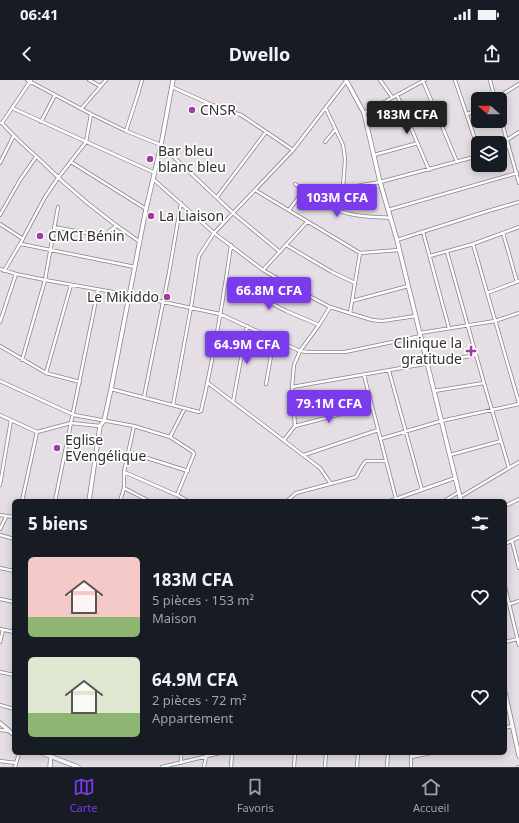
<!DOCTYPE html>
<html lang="fr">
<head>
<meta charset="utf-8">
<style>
	:root { --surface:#171b24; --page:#242831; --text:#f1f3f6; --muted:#9ea1a6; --line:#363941; --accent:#7c3aed }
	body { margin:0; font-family:"Noto Sans",sans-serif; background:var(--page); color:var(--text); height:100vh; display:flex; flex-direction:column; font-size:15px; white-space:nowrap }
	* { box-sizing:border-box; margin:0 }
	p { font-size:13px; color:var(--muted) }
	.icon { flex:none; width:22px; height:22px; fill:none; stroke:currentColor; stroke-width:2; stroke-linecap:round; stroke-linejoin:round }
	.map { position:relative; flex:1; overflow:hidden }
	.drawer { position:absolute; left:12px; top:419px; width:495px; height:256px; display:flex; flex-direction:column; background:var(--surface); border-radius:6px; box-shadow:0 2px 10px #0003 }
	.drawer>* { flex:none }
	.needle { width:26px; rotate:290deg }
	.tools { position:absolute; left:471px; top:12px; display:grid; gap:8px }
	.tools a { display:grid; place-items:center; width:36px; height:36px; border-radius:6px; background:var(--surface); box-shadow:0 2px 10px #0003; font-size:20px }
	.price { position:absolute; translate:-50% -34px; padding:0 9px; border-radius:4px; background:var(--accent); color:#fff; font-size:13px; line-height:26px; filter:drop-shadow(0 1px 2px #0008) }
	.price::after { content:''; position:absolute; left:50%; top:24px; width:12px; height:9px; margin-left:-6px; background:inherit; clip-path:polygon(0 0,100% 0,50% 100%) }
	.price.active { background:#222; color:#fff }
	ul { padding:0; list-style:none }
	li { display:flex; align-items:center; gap:12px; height:100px; padding:0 16px }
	li span { display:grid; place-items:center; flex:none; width:112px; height:80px; border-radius:6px; color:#555 }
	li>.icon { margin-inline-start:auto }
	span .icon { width:48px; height:48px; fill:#fffc; stroke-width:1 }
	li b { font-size:17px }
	h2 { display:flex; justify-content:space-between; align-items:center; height:48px; padding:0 16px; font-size:17px }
	.status { display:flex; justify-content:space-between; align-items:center; height:28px; padding:0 20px; background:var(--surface); direction:ltr }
	.status svg { height:11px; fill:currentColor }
	header { display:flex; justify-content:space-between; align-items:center; height:52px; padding:0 16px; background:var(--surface); font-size:18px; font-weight:700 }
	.dock { display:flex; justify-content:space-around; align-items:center; height:56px; border-top:1px solid var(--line); background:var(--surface); font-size:11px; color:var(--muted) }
	.dock a { display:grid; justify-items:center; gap:2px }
	.dock .active { color:var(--accent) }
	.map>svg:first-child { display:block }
</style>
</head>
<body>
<div class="status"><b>06:41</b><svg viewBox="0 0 49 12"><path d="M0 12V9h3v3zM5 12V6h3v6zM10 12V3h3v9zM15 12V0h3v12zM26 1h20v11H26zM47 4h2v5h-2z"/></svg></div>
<header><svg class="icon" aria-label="back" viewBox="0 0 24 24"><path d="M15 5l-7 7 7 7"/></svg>Dwello<svg class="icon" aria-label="share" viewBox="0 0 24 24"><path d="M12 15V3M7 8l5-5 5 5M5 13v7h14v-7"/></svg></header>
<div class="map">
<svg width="519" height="687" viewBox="0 0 519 687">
	<rect width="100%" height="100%" fill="#e5dee4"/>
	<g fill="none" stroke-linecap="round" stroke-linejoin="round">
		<defs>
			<path id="street" d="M27 0 91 34 126 51 161 65 233 133 280 172
				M89 0 100 6
				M380 0 392 17
				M455 0 478 68
				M490 0 495 19
				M423 1 457 82
				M172 7 212 25 241 35 293 70
				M397 15 429 90
				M495 19 519 4
				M12 28 155 93
				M81 29 106 0
				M326 29 343 65 344 71 345 80 343 107 345 108 380 102 478 76
				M364 33 425 0
				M467 34 478 30
				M500 36 519 103
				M41 42 55 15
				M0 43H2L31 0
				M2 43C13 56 26 67 39 79 70 110 104 138 140 162
				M126 51 138 14 142 0
				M507 60 519 52
				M325 62 335 50
				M500 69 509 66
				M374 75 418 63
				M71 82 146 129
				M0 83 13 57
				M153 99 214 153 263 190 296 209 330 227 372 240 382 241 416 236
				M295 104C312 116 330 130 350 134 363 137 377 137 390 138
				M255 110 360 173 399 170
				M217 117 266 52
				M289 130 304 110
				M388 130 517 93
				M0 135 20 100 36 77
				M0 144 23 159
				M54 147 103 156 116 146
				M423 152 449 248
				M503 153 517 202
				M397 160 488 131 519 122
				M21 164 135 187
				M473 164 519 323
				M286 165 332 192 355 203
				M447 172 484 303 509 388
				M430 176 473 164 519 147
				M0 189 16 194 45 200 130 215 220 234 274 259 300 271 308 272H345L421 256
				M263 190 307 142
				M4 191 20 164 45 117 58 98 86 62 91 34
				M226 200 286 231 319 245
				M487 213 519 201
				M352 221 408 206
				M350 233 360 173
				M0 242 16 194
				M420 253 495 241 519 233
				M0 266 46 293 80 302
				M22 280 45 200 58 127
				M389 291 422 410
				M46 293 71 205
				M364 295 396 419
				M0 301 74 335 134 346 170 357 193 372 194 374 177 415
				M208 303 320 388 331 404
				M266 304 274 259
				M292 307 476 275
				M111 309 199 332 201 331C214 276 223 221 231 165
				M434 311 484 303
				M144 317 169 193 181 123
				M233 322 247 246
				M173 325 191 227 199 176 214 153 293 70 347 0
				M0 335 37 352 71 343 100 346
				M295 346 292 307 294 285 300 271 319 245 330 227
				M170 357 185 328
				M380 359 441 341 519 324
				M284 360 295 346 372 326
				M128 372 188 391
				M304 375 378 350
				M450 375 501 361
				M124 392 177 415 188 421
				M0 405 11 340
				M124 408 149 421
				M460 417 519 382
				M22 421 37 352
				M55 421 98 210
				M120 421 124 408V392L134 346
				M287 421 296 413 356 397 362 386 366 381H386
				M390 421 455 398
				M444 421 459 412
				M505 426 519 419
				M0 435 14 437
				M0 449 6 437
				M0 455 14 459
				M512 461 519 488
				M505 464 519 457
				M0 488 14 491
				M505 507 519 565
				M0 519 14 522
				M510 524 519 521
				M0 549 14 552
				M0 562 3 550
				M505 562 518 559
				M0 592 14 595
				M0 625 14 629
				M505 648 512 646
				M0 650 9 651
				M411 677 431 673
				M0 681 16 683
				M181 683V673
				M15 687 19 673
				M162 687 220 673
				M204 687 206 677
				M231 687 232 673
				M294 687 295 673
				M325 687 326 673
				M357 687 358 673
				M387 687 388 673
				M411 687V673
				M518 687H519"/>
			<path id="secondary" d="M346 0 364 33 380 102 397 160 461 421
				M89 421 100 346 104 341 111 309 146 129 161 65 173 0
				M505 612 519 676
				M0 643 14 655
				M42 673 78 687
				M50 687 51 673"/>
		</defs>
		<use href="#street" stroke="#898389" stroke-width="4"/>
		<use href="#secondary" stroke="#898389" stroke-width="5"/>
		<use href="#street" stroke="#fff" stroke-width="2.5"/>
		<use href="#secondary" stroke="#fff" stroke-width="3.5"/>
	</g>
	<g fill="#a03ca2" stroke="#fff" stroke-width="1.5">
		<circle cx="192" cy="30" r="4"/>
		<circle cx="150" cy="79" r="4"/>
		<circle cx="151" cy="136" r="4"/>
		<circle cx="40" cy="156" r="4"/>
		<circle cx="167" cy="217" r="4"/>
		<path d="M469 265h4v4h4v4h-4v4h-4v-4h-4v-4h4z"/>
		<circle cx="57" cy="368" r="4"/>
	</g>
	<g text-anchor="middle" stroke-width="3.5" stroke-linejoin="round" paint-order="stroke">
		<g font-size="14" fill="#323032" stroke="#fff" text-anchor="start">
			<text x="200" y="35">CNSR</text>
			<text x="158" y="76">Bar bleu<tspan x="158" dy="16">blanc bleu</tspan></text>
			<text x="159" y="141">La Liaison</text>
			<text x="48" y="161">CMCI Bénin</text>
			<text x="159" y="222" text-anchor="end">Le Mikiddo</text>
			<text x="462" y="268" text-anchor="end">Clinique la<tspan x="462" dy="16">gratitude</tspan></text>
			<text x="65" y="365">Eglise<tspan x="65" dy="16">EVengélique</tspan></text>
		</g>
	</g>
</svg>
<div class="tools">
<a><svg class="needle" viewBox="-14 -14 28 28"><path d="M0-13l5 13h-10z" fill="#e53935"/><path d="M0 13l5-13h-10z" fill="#9ea1a6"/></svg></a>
<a><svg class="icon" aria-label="layers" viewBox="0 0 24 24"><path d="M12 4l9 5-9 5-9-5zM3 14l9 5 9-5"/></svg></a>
</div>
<b class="price active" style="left:407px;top:55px">183M CFA</b>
<b class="price" style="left:337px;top:138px">103M CFA</b>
<b class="price" style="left:269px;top:231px">66.8M CFA</b>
<b class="price" style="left:247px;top:285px">64.9M CFA</b>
<b class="price" style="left:329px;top:344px">79.1M CFA</b>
<section class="drawer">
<h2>5 biens<svg class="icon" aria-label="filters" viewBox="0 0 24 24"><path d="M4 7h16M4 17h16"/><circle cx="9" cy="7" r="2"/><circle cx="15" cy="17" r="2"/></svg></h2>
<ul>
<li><span style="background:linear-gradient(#f6c9c9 75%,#8fb573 0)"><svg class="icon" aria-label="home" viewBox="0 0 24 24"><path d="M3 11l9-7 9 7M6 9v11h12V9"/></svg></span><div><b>183M CFA</b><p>5 pièces · 153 m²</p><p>Maison</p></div><svg class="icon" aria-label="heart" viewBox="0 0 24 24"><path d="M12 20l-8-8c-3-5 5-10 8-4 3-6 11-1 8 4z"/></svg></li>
<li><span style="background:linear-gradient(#dfe7d0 70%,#8fb573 0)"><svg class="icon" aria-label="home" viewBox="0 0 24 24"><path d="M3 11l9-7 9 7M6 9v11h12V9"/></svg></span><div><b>64.9M CFA</b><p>2 pièces · 72 m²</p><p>Appartement</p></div><svg class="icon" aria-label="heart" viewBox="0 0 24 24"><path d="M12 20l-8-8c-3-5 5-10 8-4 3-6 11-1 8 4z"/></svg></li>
</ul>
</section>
</div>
<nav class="dock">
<a class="active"><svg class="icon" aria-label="map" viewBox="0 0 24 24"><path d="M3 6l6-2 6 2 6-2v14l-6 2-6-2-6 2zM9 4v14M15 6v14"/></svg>Carte</a>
<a><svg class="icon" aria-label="saved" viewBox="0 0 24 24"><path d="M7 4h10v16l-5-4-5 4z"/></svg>Favoris</a>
<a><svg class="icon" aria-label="home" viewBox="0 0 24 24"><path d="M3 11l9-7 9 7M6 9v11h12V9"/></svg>Accueil</a>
</nav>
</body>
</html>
